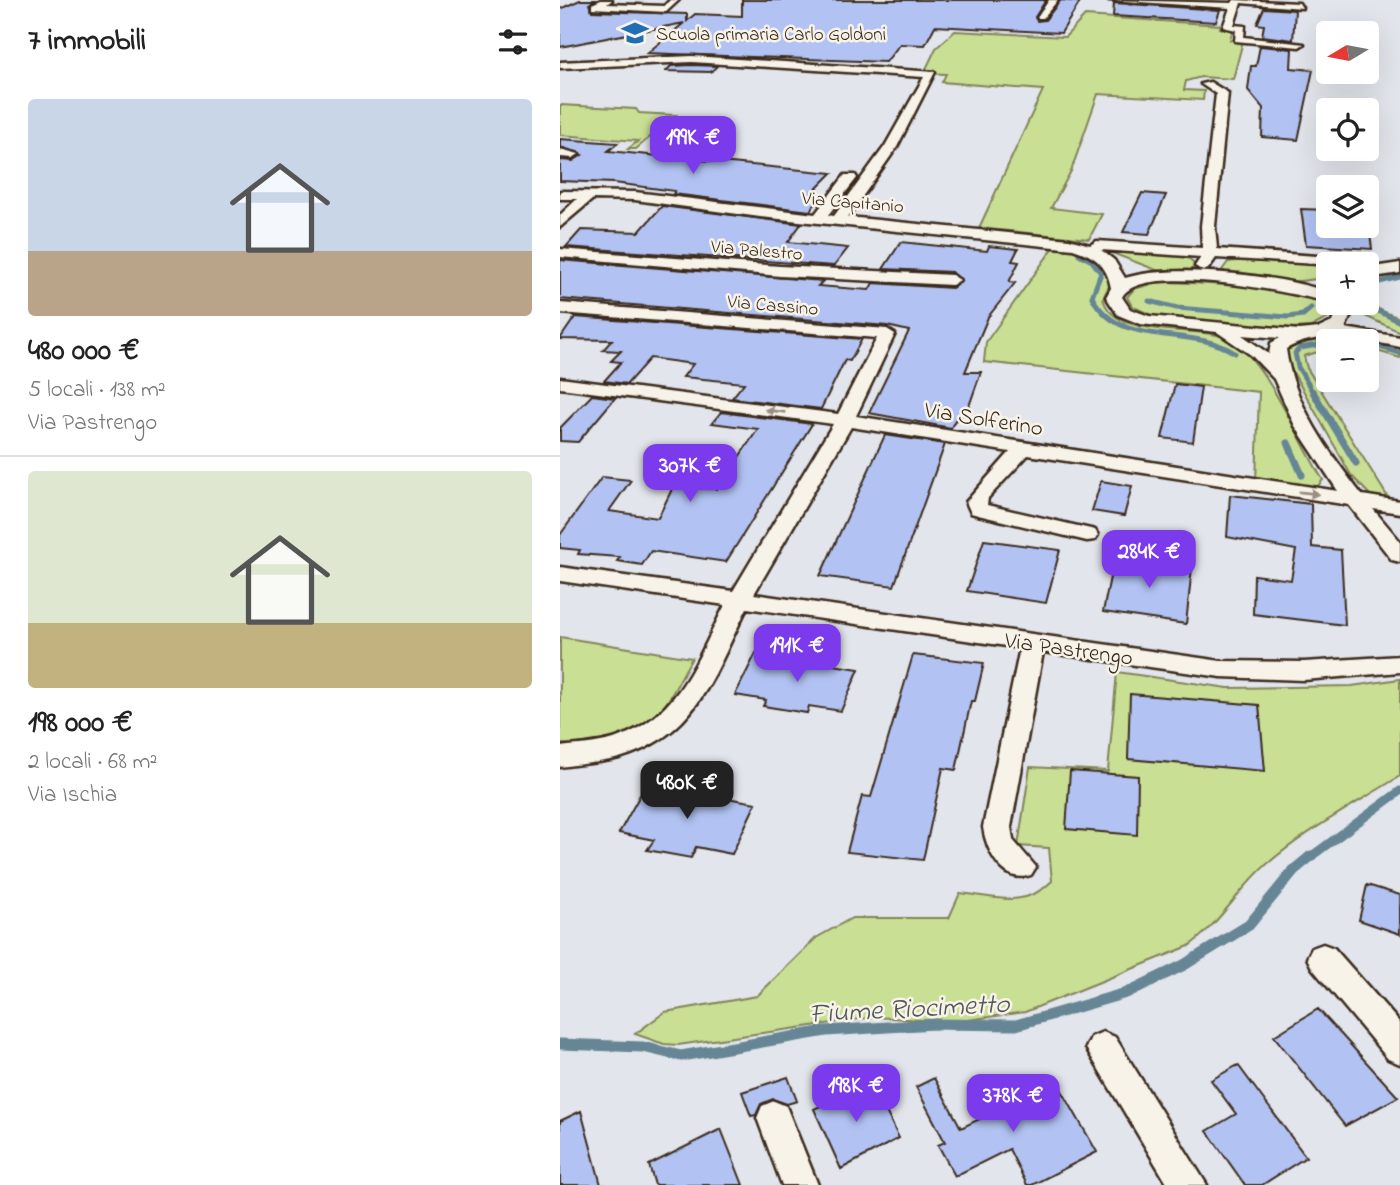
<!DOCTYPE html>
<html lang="it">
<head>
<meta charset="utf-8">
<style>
	:root { --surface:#fff; --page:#f2f2f2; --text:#222; --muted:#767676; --line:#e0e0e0; --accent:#7c3aed }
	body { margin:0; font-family:"Indie Flower",sans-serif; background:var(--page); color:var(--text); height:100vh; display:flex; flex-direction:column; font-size:26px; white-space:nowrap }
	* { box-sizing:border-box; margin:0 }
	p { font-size:23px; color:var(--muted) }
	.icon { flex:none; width:38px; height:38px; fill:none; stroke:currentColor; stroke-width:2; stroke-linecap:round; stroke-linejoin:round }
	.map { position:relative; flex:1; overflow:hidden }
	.side { display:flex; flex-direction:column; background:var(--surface); width:560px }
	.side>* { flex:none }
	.needle { width:46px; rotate:260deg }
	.fabs { position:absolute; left:756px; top:21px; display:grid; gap:14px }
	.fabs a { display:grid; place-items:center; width:63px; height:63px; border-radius:7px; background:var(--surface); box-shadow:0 7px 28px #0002; font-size:35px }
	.price { position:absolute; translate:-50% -60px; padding:0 16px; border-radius:14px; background:var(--accent); color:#fff; font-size:23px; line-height:46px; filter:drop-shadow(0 2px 4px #0008) }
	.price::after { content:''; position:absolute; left:50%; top:42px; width:21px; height:16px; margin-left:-10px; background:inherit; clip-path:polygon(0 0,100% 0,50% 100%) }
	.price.on { background:#222; color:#fff }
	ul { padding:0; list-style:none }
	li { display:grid; align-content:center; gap:14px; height:371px; padding:0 28px }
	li+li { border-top:2px solid var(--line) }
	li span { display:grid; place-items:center; height:217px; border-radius:7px; color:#555 }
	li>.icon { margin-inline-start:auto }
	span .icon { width:126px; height:126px; fill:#fffc; stroke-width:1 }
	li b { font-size:30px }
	h2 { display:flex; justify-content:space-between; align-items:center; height:84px; padding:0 28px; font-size:30px }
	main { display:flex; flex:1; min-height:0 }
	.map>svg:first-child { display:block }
</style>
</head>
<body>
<main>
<section class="side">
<h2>7 immobili<svg class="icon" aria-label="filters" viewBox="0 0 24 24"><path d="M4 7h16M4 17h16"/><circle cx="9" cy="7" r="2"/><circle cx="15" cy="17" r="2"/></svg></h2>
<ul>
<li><span style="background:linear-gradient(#c9d6e8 70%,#b9a48a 0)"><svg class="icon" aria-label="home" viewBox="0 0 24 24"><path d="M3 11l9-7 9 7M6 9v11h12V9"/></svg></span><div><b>480 000 €</b><p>5 locali · 138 m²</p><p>Via Pastrengo</p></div></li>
<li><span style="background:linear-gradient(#dfe7d0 70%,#c2b280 0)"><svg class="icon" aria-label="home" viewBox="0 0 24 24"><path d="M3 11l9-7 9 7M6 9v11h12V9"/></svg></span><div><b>198 000 €</b><p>2 locali · 68 m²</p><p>Via Ischia</p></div></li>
</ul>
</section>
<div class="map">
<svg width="840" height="1185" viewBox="0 0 840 1185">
	<rect width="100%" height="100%" fill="#e2e5eb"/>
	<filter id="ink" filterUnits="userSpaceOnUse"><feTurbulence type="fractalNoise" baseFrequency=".0143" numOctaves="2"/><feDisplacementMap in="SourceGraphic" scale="14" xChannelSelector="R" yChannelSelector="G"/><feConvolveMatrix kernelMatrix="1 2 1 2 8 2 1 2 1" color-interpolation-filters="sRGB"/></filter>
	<g filter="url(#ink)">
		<path fill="#c9df94" stroke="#828459" stroke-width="2" d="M525 16 661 25 660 28 673 29 670 40 683 41 673 79 641 77 626 81 624 90 644 91 643 100 538 94 511 171 491 208 542 214 529 239 419 228 483 90 382 82 386 74 364 73 376 48 395 31 505 37Z
			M0 105 76 109 79 113 116 115 76 149H68L78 141 0 135Z
			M496 244 535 256 552 280 543 298C553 341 638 324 669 339 705 357 740 444 763 480L756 488 696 483 699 392 424 362 426 342Z
			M539 248 619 256 630 259 635 266 629 272 599 271Z
			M683 260 768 265V276C745 283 681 287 662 270L668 262Z
			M599 282C635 283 730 286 759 300 767 304 770 309 770 317L751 327 730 328 595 317 572 306 567 297 574 289Z
			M807 294C811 310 826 312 840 318V332L798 313 786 303H807Z
			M786 337 840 348V358L807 348V341H768V349L744 356 747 368 831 502 811 496 791 475 726 360 727 350 741 342Z
			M0 637 132 658C123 673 115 691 105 705 82 735 35 745 0 744Z
			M557 672 668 688 792 686 840 679V776C796 804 746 830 706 865 678 890 660 923 629 946L465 1012 393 1022 314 1017 118 1045 104 1044 75 1034 105 1012 197 996 256 938 292 918H389L400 893C436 897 464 909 492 881L489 848 458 846 470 767 548 771Z"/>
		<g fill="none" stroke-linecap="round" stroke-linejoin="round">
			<path stroke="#668695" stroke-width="5" d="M519 254 532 261 541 273 532 297C561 351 627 323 675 353
				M807 285 840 277
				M589 301 617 308 728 317 743 315 751 308
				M803 303 840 322
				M787 341H793
				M807 343 840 353
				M754 394 738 367 735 353 740 348 768 343"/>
			<path stroke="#668695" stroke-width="7" d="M753 392 796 463
				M728 443 742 475"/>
			<path stroke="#668695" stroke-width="9" d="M749 858 840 791"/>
			<path stroke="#668695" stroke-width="11" d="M0 1044 83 1047 121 1056 266 1031 374 1024 456 1025 566 993 624 965 689 925 734 870 751 856"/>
		</g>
		<path fill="#b2c3f3" stroke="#3b2a1e" stroke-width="2" d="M20 0H35L29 4 32 11 127 14V21L135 14 182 16V0H486L475 17 477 21 485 20 501 0 520 2 501 33 375 26 365 45 340 44 326 62 87 53 124 23 0 47V9Z
			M554 3 660 10 656 22 622 20 553 16Z
			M704 8 735 10 733 40 702 36 704 25 697 24Z
			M700 46 732 49 731 68 753 70 738 140 702 137 703 108 688 90 691 66H696Z
			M132 65 157 66 151 72 106 71 111 66Z
			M0 139 58 143 48 151 272 173 250 195 261 196 250 211 113 194 115 191 54 183 0 181V160L13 161 22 155 0 147Z
			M582 193 606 195 589 234 563 232Z
			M102 206 241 224 228 242 288 248 274 266 6 247 21 230 79 232Z
			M741 209 768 210V226H809L812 249 746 245Z
			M341 242 427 251 429 246 458 249 452 261 459 262 449 282 455 283 428 317 405 372H421L408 409H403L400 420H395L391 428 309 413 349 331 327 326 0 299V260L263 281 258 286 309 290 313 283 392 288 402 281 392 272 323 269Z
			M15 317 302 339 290 361 285 360 261 409 172 398 184 383 123 377 133 364 90 358 67 384 44 381 61 362 51 361 61 351 43 350 52 340 0 339Z
			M615 384 641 387 633 442 602 438Z
			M32 395 55 398 18 442 0 441V428Z
			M161 412 252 424 166 562 91 551 82 565 57 561 60 557 18 554 20 550 0 548V535L42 477 71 480 49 511 98 518 113 487 157 489 198 429 152 423Z
			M325 435 385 444 334 586 260 576Z
			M541 481 572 486 564 516 532 511Z
			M670 495 751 504 752 547 781 550 785 625 693 614 694 575 731 580 736 550 667 537Z
			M424 540 500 550 486 603 407 591Z
			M554 557 632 567 626 624 543 612Z
			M196 653 299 669 281 711 249 706 247 713 203 706 206 700 175 695Z
			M353 655 424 663 415 701H411L396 770 383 768 363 860 287 852 302 796 311 797Z
			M570 694 699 705 705 771 568 759Z
			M510 771 578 776 577 835 506 829Z
			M86 784 161 797 196 803 172 854 136 847 131 858 87 850 94 840 59 833Z
			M807 885 840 895V934L799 920Z
			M758 1009 838 1097 785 1126 714 1036Z
			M678 1065 746 1157 702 1185H685L647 1131 676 1114 651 1080Z
			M228 1077 237 1101 227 1104 213 1099 201 1104 196 1115 191 1116 182 1092Z
			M374 1078 401 1128 497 1082 537 1152 472 1185H467L449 1149 395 1176 378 1145 385 1142 356 1087Z
			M311 1081 339 1138 281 1169 254 1109Z
			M21 1111 41 1185H0V1121Z
			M161 1129 183 1185H95L89 1165Z"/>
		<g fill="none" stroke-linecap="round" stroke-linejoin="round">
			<defs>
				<path id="minor" d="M41 0H52L47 4 104 6 110 0H119L106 12 32 8V4Z
					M489 0H498L483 18H477Z
					M549 0 672 3 674 0 739 3 742 8 681 3 674 25 685 26 684 37 744 44 739 47 675 41 676 30 663 27 670 8Z
					M132 56 375 72 337 147 288 217 509 239 530 245 537 241 642 248 641 226 656 94 641 84 650 82 668 93 655 226 657 249 801 259 809 264 807 267 656 258 648 269 643 271 635 266 641 257 541 250 554 260 565 278C613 263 720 275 768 292V302C733 293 581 261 562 297L570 309 589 316 739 330 759 328 772 322 776 313 769 303H785L792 313 785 328 840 337V347C802 340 762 329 726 349 733 404 769 452 802 495L840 501V513L813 509 840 541V562L832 560 789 505 468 455 428 498 427 505 535 530 538 535 535 540 527 541 418 515 411 513 406 502 450 452 291 427 194 594 661 661 744 662 840 656V672L744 680 661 677 483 652 451 827 453 840 476 867 471 875C443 885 426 850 423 827L460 648 187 608C153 675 138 735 59 758 40 763 19 764 0 767V747C17 745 37 744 54 739 119 717 136 661 165 605L0 581V567L173 591 273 424 0 388V378L278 414 317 338 0 313V303L327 329 335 334 296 416 778 491 735 426 714 379 691 355 657 332 580 324 558 315 546 297 551 288C547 265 535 256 513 249L200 217 75 200 33 199 0 227V215L17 199H0V191L75 192 255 214 285 175H295L297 178 268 215 274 216 325 146 364 77 132 62 0 68V62ZM682 335 720 338 711 343 709 354Z
					M0 149 19 154 13 158 0 157Z
					M0 249 220 266 392 275 400 280 392 285 220 276 0 257Z
					M840 263V273L807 278V268Z
					M763 944 774 948 840 1023V1064L828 1059 752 968 747 958 752 948Z
					M543 1032 555 1037 647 1185H608L526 1048 531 1037Z
					M214 1101 226 1106 258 1185H222L197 1118 202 1106Z"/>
			</defs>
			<use href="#minor" stroke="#3b2a1e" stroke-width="5"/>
			<use href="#minor" fill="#f7f3e8" fill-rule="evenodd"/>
		</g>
		<defs><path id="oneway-solid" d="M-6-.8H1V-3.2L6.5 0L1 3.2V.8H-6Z" transform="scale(1.75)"/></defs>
		<g fill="#998e83">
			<use href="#oneway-solid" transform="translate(215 411) rotate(-173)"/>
			<use href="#oneway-solid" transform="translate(749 493) rotate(6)"/>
		</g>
	</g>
	<defs>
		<symbol id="school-bare" viewBox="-9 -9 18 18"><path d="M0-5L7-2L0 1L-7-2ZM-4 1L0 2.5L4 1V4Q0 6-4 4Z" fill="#1f6fb2" stroke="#f7f3e8" stroke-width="2.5" paint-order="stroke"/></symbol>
	</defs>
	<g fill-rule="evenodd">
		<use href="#school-bare" x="56" y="14" width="38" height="38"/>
	</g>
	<g text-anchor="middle" stroke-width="5" stroke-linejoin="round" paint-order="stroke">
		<g font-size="19" fill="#3b2a1e" stroke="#f7f3e8" text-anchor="start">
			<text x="96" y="40">Scuola primaria Carlo Goldoni</text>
		</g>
		<g font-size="19" fill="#3b2a1e" stroke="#f7f3e8">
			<text transform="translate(293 201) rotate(5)" y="7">Via Capitanio</text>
			<text transform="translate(197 249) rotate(5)" y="7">Via Palestro</text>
			<text transform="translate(213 304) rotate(5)" y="7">Via Cassino</text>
		</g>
		<g font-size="23" fill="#3b2a1e" stroke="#f7f3e8">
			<text transform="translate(424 418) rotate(9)" y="8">Via Solferino</text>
			<text transform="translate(509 648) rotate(8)" y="8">Via Pastrengo</text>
		</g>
		<g font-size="28" font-style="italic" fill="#515859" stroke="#f7f3e8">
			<text transform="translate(349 1007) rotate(-3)" y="10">Fiume Riocimetto</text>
		</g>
	</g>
</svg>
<div class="fabs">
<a><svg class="needle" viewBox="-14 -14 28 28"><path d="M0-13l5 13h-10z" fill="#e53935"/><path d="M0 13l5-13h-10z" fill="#767676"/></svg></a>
<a><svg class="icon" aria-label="locate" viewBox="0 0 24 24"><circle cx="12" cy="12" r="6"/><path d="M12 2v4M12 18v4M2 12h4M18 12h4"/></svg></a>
<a><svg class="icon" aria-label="layers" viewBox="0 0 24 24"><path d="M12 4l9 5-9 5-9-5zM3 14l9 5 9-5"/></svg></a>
<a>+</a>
<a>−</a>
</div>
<b class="price" style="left:133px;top:176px">199K €</b>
<b class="price" style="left:130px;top:504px">307K €</b>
<b class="price" style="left:589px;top:590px">284K €</b>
<b class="price" style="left:237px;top:684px">191K €</b>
<b class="price on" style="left:127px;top:821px">480K €</b>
<b class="price" style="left:296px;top:1124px">198K €</b>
<b class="price" style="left:453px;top:1134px">378K €</b>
</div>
</main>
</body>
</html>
